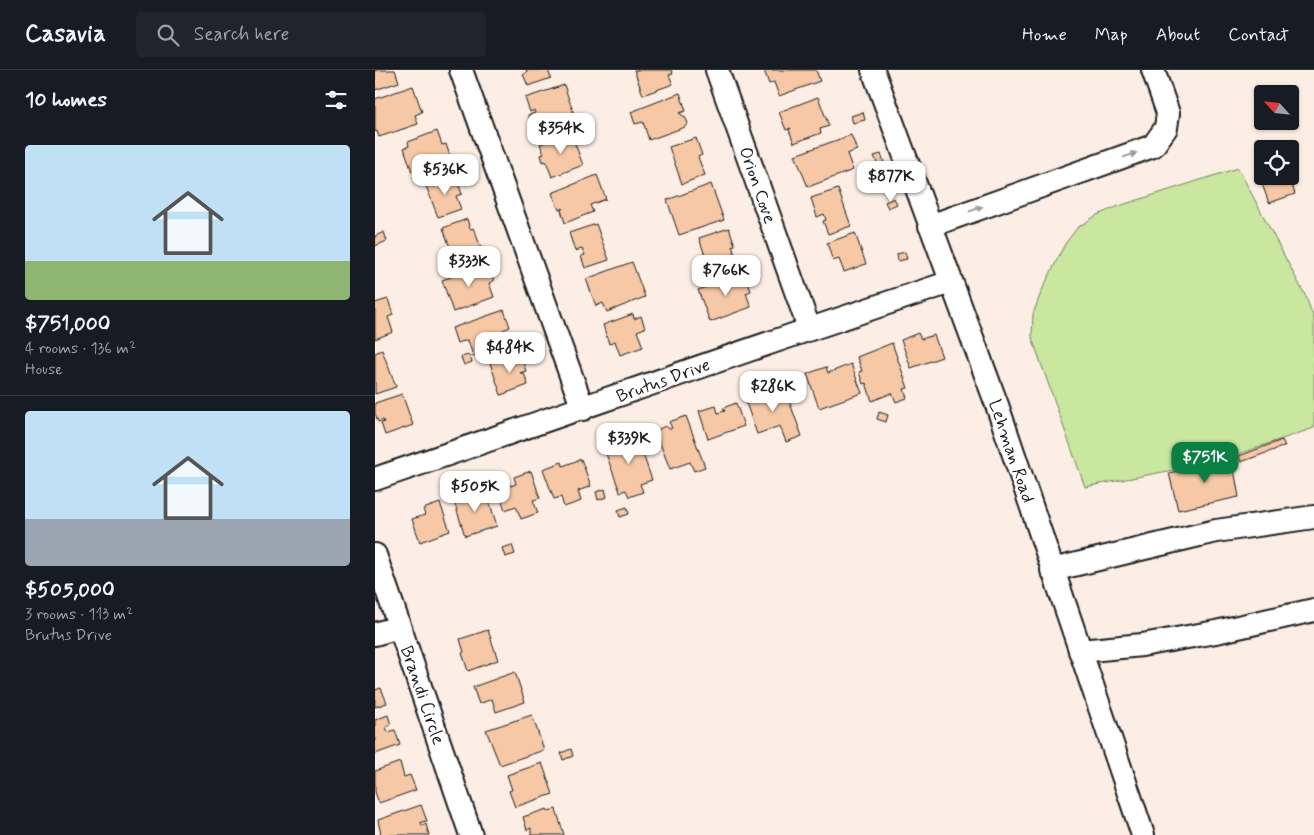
<!DOCTYPE html>
<html lang="en">
<head>
<meta charset="utf-8">
<style>
	:root { --surface:#171b24; --page:#20242c; --text:#f1f3f6; --muted:#9ea1a6; --line:#363941; --accent:#0b8043 }
	body { margin:0; font-family:Mynerve,sans-serif; background:var(--page); color:var(--text); height:100vh; display:flex; flex-direction:column; font-size:19px; white-space:nowrap }
	* { box-sizing:border-box; margin:0 }
	p { font-size:16px; color:var(--muted) }
	.icon { flex:none; width:28px; height:28px; fill:none; stroke:currentColor; stroke-width:2; stroke-linecap:round; stroke-linejoin:round }
	.map { position:relative; flex:1; overflow:hidden }
	.sheet { display:flex; flex-direction:column; background:var(--surface); width:375px }
	.sheet>* { flex:none }
	.needle { width:32px; rotate:297deg }
	.fabs { position:absolute; left:879px; top:15px; display:grid; gap:10px }
	.fabs a { display:grid; place-items:center; width:45px; height:45px; border-radius:5px; background:var(--surface); box-shadow:0 1px 4px #0004; font-size:25px }
	.price { position:absolute; translate:-50% -42px; padding:0 11px; border-radius:10px; background:#fff; color:#222; font-size:16px; line-height:32px; filter:drop-shadow(0 1px 2px #0008) }
	.price::after { content:''; position:absolute; left:50%; top:30px; width:15px; height:11px; margin-left:-8px; background:inherit; clip-path:polygon(0 0,100% 0,50% 100%) }
	.price.selected { background:var(--accent); color:#fff }
	ul { padding:0; list-style:none }
	li { display:grid; align-content:center; gap:10px; height:265px; padding:0 25px }
	li+li { border-top:1px solid var(--line) }
	li span { display:grid; place-items:center; height:155px; border-radius:5px; color:#555 }
	li>.icon { margin-inline-start:auto }
	span .icon { width:90px; height:90px; fill:#fffc; stroke-width:1 }
	li b { font-size:21px }
	h2 { display:flex; justify-content:space-between; align-items:center; height:60px; padding:0 25px; font-size:21px }
	header { display:flex; align-items:center; gap:30px; box-sizing:border-box; height:70px; padding:0 25px; background:var(--surface); border-bottom:1px solid var(--line) }
	header strong { font-size:24px }
	nav { display:flex; gap:28px; margin-inline-start:auto; font-size:18px }
	.search { width:350px; height:45px; background:var(--page); display:flex; align-items:center; gap:12px; box-sizing:border-box; padding:0 18px; border-radius:5px; color:var(--muted); font-size:19px }
	main { display:flex; flex:1; min-height:0 }
	.map>svg:first-child { display:block }
</style>
</head>
<body>
<header>
<strong>Casavia</strong>
<div class="search"><svg class="icon" aria-label="search" viewBox="0 0 24 24"><circle cx="10" cy="10" r="6"/><path d="M15 15l6 6"/></svg>Search here</div>
<nav><a>Home</a><a>Map</a><a>About</a><a>Contact</a></nav>
</header>
<main>
<section class="sheet">
<h2>10 homes<svg class="icon" aria-label="filters" viewBox="0 0 24 24"><path d="M4 7h16M4 17h16"/><circle cx="9" cy="7" r="2"/><circle cx="15" cy="17" r="2"/></svg></h2>
<ul>
<li><span style="background:linear-gradient(#bfe0f5 75%,#8fb573 0)"><svg class="icon" aria-label="home" viewBox="0 0 24 24"><path d="M3 11l9-7 9 7M6 9v11h12V9"/></svg></span><div><b>$751,000</b><p>4 rooms · 136 m²</p><p>House</p></div></li>
<li><span style="background:linear-gradient(#bfe0f5 70%,#9aa5b1 0)"><svg class="icon" aria-label="home" viewBox="0 0 24 24"><path d="M3 11l9-7 9 7M6 9v11h12V9"/></svg></span><div><b>$505,000</b><p>3 rooms · 113 m²</p><p>Brutus Drive</p></div></li>
</ul>
</section>
<div class="map">
<svg width="939" height="765" viewBox="0 0 939 765">
	<rect width="100%" height="100%" fill="#fceee4"/>
	<filter id="ink" filterUnits="userSpaceOnUse"><feTurbulence type="fractalNoise" baseFrequency=".02" numOctaves="2"/><feDisplacementMap in="SourceGraphic" scale="10" xChannelSelector="R" yChannelSelector="G"/><feConvolveMatrix kernelMatrix="1 2 1 2 8 2 1 2 1" color-interpolation-filters="sRGB"/></filter>
	<g filter="url(#ink)">
		<path fill="#c9e79f" stroke="#72825e" d="M863 98 931 227 939 249V358L863 384 824 395 710 417 657 268 658 244 667 220 690 174 702 158 722 145 744 136Z"/>
		<path fill="#f6c8a5" stroke="#1c1c1c" d="M0 0H20L24 12 0 20Z
			M151 0H173L176 8 153 16 148 4 152 2Z
			M259 0H296L298 4 294 5 298 14 268 25Z
			M389 0H441L445 11 404 26 399 12 394 14Z
			M189 15 200 47 158 62 153 45 160 43 159 40 155 42 150 28Z
			M38 16 47 42 40 45 43 54 4 67 2 61 0 62V29Z
			M305 23 311 41 304 43 310 47 313 53 310 57 274 70 268 52 260 54 256 42Z
			M443 27 454 56 445 59 446 63 419 73 414 60 416 58 411 60 404 42Z
			M488 42 490 50 478 53 476 46Z
			M62 61 67 75 71 74 76 89 44 102 43 100 37 102 29 78 34 76 33 72Z
			M196 63 208 95 177 107 171 91 168 92 166 85 169 84 165 74Z
			M476 65 482 80 472 84 478 100 433 117 420 85Z
			M321 68 327 85 323 87 330 105 307 114 294 77Z
			M506 84 509 92 503 95 499 86Z
			M80 105 87 124 81 126 86 139 63 147 51 116Z
			M222 105 231 129 215 135 218 142 190 153 186 140 188 138 184 140 177 123Z
			M907 106H914L920 124 894 133 887 114Z
			M336 114 349 150 304 165 292 130Z
			M463 119 476 156 453 164 448 151 451 150 449 144 442 147 436 128Z
			M519 128 522 134 513 138 510 132Z
			M92 149 95 159 98 158 102 167 108 184 81 194 68 158Z
			M221 154 234 190 210 198 206 186 210 185 207 179 200 181 194 163Z
			M354 158 360 175 357 176 362 190 335 200 324 168Z
			M9 162 12 171 0 176V166Z
			M480 163 491 194 469 202 464 189 458 191 452 173Z
			M530 182 532 189 523 191 522 184Z
			M257 192 270 227 232 242 228 233 221 236 211 209Z
			M113 194 119 211 114 213 119 227 78 242 67 210Z
			M369 203 376 221 371 223 376 237 335 252 323 220Z
			M13 229 18 245 13 247 18 262 0 269V233Z
			M129 240 135 257 128 260V262L134 263 136 270 135 274 98 286 93 270 82 273 77 258Z
			M258 244 259 249 266 246 270 258 262 261 268 277 245 285 240 271 234 274 228 255Z
			M543 263 546 269 559 265 567 287 536 298 526 270Z
			M517 273 533 318 529 319 532 328 521 332 517 323 497 331 491 313 488 314 484 302 487 301 482 287Z
			M7 280 21 317 0 324V283Z
			M145 283 151 301 145 303H149L153 315 126 325 115 293Z
			M94 285 97 292 89 295 86 287Z
			M476 294 487 323 444 338 432 304 451 297 453 303Z
			M409 317 427 366 411 372 405 356 382 364 369 327 386 321 387 325Z
			M27 324 38 355 10 365 6 353 9 352 8 350 3 352 0 343V333Z
			M361 333 369 356 333 369 324 341 341 336 343 343 350 341 348 338Z
			M504 342 513 345 511 352 502 349Z
			M311 346 330 397 319 401 315 392 295 399 281 363 284 359 290 356 295 359 297 358 294 352Z
			M261 364 277 410 265 414 268 422 254 427 251 420 245 422 230 381 244 376 242 370Z
			M907 370 910 376 866 392 864 386Z
			M857 388 864 427 803 440 794 403Z
			M206 389 216 416 203 421 206 431 189 437 186 427 179 429 168 399 187 392 188 396Z
			M156 401 165 428 158 430 163 443 146 449 141 436 130 440 122 417 134 413 135 416 141 414 139 407Z
			M230 419 232 427 223 430 221 422Z
			M111 421 122 456 90 466 78 428 94 423 95 426Z
			M65 433 75 461 45 472 37 449 50 445 48 439Z
			M252 437 254 444 245 447 243 440Z
			M137 475 140 484 130 487 127 478Z
			M113 560 123 590 93 601 87 583 89 582 85 569Z
			M140 602 150 632 121 642 117 629 104 634 98 617Z
			M6 618 12 633 0 637V620Z
			M13 645 16 655 11 657 13 662 20 660 25 675 0 684V650Z
			M157 645 169 680 125 695 111 660Z
			M196 679 198 686 188 690 186 683Z
			M25 692 29 707 35 705 41 720 4 733 0 722V701Z
			M167 693 178 724 140 737 134 721 137 720 132 705Z
			M46 735 52 751 46 752 47 756 51 754 54 765H6L3 750Z
			M172 739 173 741 181 739 189 765H156V758L152 760 148 747Z"/>
		<g fill="none" stroke-linecap="round" stroke-linejoin="round">
			<defs>
				<path id="minor" d="M86 0 208 339
					M342 0 434 258
					M498 0 622 335 768 765
					M555 156 778 76 791 58 793 43 778 0
					M0 409C192 344 383 275 576 212
					M0 485 96 765
					M677 500 841 461 939 447
					M0 564 24 557
					M705 581 767 575 841 562 939 540"/>
			</defs>
			<use href="#minor" stroke="#1c1c1c" stroke-width="26"/>
			<use href="#minor" stroke="#fff" stroke-width="22"/>
		</g>
		<defs><path id="oneway-solid" d="M-6-.8H1V-3.2L6.5 0L1 3.2V.8H-6Z" transform="scale(1.25)"/></defs>
		<g fill="#999">
			<use href="#oneway-solid" transform="translate(755 85) rotate(-20)"/>
			<use href="#oneway-solid" transform="translate(601 139) rotate(-20)"/>
		</g>
	</g>
	<g text-anchor="middle" stroke-width="5" stroke-linejoin="round" paint-order="stroke">
		<g font-size="18" fill="#1c1c1c" stroke="#fff">
			<text transform="translate(383 115) rotate(71)" y="6">Orion Cove</text>
			<text transform="translate(288 310) rotate(-20)" y="6">Brutus Drive</text>
			<text transform="translate(637 381) rotate(71)" y="6">Lehman Road</text>
			<text transform="translate(48 625) rotate(71)" y="6">Brandi Circle</text>
		</g>
	</g>
</svg>
<div class="fabs">
<a><svg class="needle" viewBox="-14 -14 28 28"><path d="M0-13l5 13h-10z" fill="#e53935"/><path d="M0 13l5-13h-10z" fill="#9ea1a6"/></svg></a>
<a><svg class="icon" aria-label="locate" viewBox="0 0 24 24"><circle cx="12" cy="12" r="6"/><path d="M12 2v4M12 18v4M2 12h4M18 12h4"/></svg></a>
</div>
<b class="price" style="left:186px;top:85px">$354K</b>
<b class="price" style="left:70px;top:126px">$536K</b>
<b class="price" style="left:516px;top:133px">$877K</b>
<b class="price" style="left:94px;top:218px">$333K</b>
<b class="price" style="left:351px;top:227px">$766K</b>
<b class="price" style="left:135px;top:304px">$484K</b>
<b class="price" style="left:398px;top:343px">$286K</b>
<b class="price" style="left:254px;top:395px">$339K</b>
<b class="price selected" style="left:830px;top:414px">$751K</b>
<b class="price" style="left:100px;top:443px">$505K</b>
</div>
</main>
</body>
</html>
